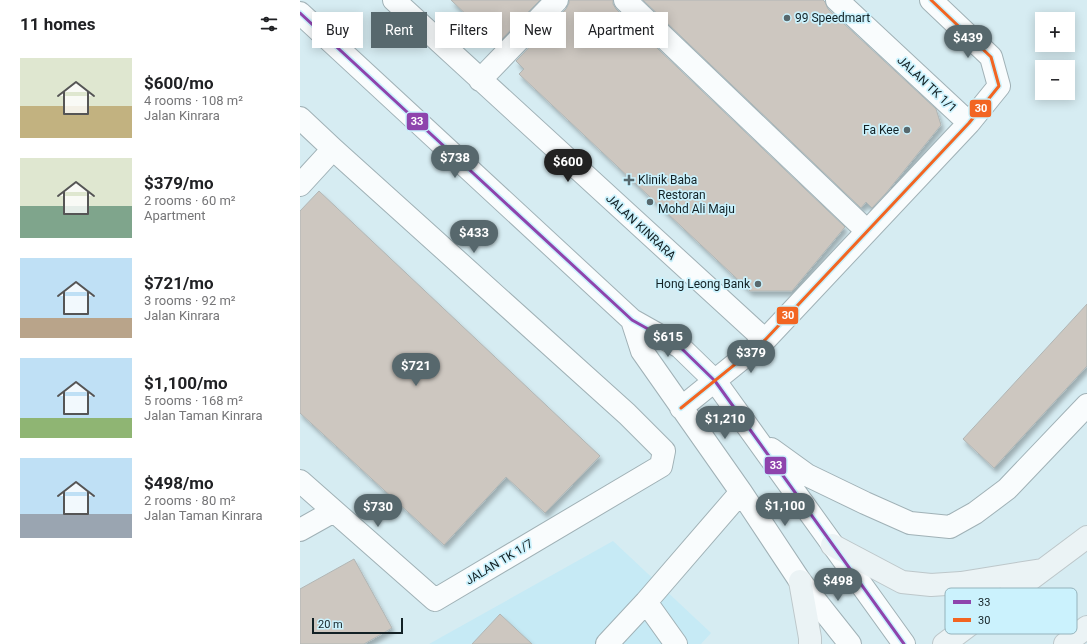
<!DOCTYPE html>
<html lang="en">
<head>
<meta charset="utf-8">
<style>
	:root { --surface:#fff; --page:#f6f6f6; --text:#202124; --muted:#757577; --accent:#57686d }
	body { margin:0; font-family:Roboto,sans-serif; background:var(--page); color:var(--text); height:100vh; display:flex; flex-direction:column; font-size:15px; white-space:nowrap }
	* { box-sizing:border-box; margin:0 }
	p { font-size:13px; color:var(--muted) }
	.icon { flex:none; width:22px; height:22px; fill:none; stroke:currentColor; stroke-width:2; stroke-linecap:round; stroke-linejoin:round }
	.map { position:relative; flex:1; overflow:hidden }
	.side { display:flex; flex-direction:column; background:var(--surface); width:300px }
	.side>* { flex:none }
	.guide { position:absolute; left:12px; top:12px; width:380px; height:36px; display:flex; gap:8px }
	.controls { position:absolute; left:735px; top:12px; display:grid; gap:8px }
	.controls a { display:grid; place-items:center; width:40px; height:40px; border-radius:0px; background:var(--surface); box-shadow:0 2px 10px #0003; font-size:20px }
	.scale { position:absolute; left:12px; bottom:10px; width:91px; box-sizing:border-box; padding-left:4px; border:2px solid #122125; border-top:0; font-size:11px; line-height:14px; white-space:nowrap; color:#122125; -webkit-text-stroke:3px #cbf2fd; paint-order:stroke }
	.price { position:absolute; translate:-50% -34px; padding:0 9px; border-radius:14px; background:var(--accent); color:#fff; font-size:13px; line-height:26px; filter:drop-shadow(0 1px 2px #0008) }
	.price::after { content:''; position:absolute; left:50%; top:24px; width:12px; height:9px; margin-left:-6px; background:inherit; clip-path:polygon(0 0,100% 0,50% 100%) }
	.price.selected { background:#222; color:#fff }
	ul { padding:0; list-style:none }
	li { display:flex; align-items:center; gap:12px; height:100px; padding:0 20px }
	li span { display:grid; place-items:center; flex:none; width:112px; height:80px; border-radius:0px; color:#555 }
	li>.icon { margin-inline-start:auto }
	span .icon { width:48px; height:48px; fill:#fffc; stroke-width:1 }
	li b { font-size:17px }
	h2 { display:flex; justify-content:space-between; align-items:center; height:48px; padding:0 20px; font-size:17px }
	.chip { padding:0 14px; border-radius:0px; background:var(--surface); box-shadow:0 2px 10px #0003; font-size:14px; line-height:36px }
	.chip.selected { background:var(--accent); color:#fff }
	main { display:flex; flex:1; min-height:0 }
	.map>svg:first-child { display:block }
</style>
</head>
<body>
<main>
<section class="side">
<h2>11 homes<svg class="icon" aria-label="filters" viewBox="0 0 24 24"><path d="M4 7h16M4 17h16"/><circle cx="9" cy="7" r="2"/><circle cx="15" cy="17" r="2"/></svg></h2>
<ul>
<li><span style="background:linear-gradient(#dfe7d0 60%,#c2b280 0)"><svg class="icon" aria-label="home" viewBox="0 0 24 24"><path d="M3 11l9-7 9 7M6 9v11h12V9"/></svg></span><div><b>$600/mo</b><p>4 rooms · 108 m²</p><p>Jalan Kinrara</p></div></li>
<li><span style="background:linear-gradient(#dfe7d0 60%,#7fa58c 0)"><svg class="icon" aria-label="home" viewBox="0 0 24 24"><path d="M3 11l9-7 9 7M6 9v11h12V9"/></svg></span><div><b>$379/mo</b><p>2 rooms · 60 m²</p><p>Apartment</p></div></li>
<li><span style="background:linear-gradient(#bfe0f5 75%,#b9a48a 0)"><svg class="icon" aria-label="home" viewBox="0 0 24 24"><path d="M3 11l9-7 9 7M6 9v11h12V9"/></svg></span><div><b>$721/mo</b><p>3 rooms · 92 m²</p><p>Jalan Kinrara</p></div></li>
<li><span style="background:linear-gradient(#bfe0f5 75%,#8fb573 0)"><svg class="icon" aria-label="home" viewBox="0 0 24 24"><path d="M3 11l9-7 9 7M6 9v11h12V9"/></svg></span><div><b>$1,100/mo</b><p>5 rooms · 168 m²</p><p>Jalan Taman Kinrara</p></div></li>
<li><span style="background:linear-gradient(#bfe0f5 70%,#9aa5b1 0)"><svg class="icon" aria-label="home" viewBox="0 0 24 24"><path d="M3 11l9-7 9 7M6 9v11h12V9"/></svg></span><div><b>$498/mo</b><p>2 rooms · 80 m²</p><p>Jalan Taman Kinrara</p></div></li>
</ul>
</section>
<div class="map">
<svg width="787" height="644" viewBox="0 0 787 644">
	<defs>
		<filter id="shadow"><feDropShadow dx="2.5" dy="4.5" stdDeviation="2" flood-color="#0004"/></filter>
	</defs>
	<rect width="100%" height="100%" fill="#d6ecf2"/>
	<path fill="#c6eaf5" d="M313 541 411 633 401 644H129Z"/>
	<path fill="#cdc7c0" stroke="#b1b6b5" filter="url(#shadow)" d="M151 0H240L197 44Z
		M269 0H313V4L316 9 545 227 492 291H450L219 74 224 69 216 61 266 9 269 3Z
		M343 0H523L525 2 528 9 636 109 641 125 586 193 572 208 566 202 561 208Z
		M19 191 300 456 245 513 206 477 144 545 0 413V211Z
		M787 304V366L694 468 663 439Z
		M54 559 92 628 64 644H0V589Z
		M200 614 232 644H172Z"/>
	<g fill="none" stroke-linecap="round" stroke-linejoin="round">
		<defs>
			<path id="minor" d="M94 0 465 340
				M325 0 567 231
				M537 0 669 123
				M0 13 332 320 380 347 415 381 604 644
				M180 80 257 0
				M0 118 33 149 327 414 364 451 361 466 135 600 34 511 0 481
				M0 185 33 149
				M332 320 342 351 441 492 500 581 550 644
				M381 408 465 340 669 123 699 86 691 57 631 0
				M471 449 507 475 565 503 610 523 650 527 675 513 707 489 787 405
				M0 530 34 511
				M346 602 376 644
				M307 644 346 602 441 492"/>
			<path id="major" d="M532 545 602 582 631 585 661 583 742 570
				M500 581 510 638V644
				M644 644 787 537
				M765 644 787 627"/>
		</defs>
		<use href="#minor" stroke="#a0b1b6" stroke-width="24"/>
		<use href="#major" stroke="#bdc7ca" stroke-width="24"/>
		<use href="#minor" stroke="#f9fcfd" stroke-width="22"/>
		<use href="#major" stroke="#ebf3f5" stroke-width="22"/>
		<defs>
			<path id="bus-1" d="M0 13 332 320 380 347 415 381 604 644"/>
			<path id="bus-2" d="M381 408 465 340 669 123 699 86 691 57 631 0"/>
		</defs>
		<use href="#bus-1" stroke="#cbf2fd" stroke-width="6"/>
		<use href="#bus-2" stroke="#cbf2fd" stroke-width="6"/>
		<use href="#bus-1" stroke="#8e44ad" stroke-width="3"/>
		<use href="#bus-2" stroke="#f26522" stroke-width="3"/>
	</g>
	<g fill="#57686d" stroke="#cbf2fd" stroke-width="1.5">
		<circle cx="487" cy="18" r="4"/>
		<circle cx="607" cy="130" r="4"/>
		<path d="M327 174h4v4h4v4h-4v4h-4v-4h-4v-4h4z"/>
		<circle cx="350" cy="202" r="4"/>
		<circle cx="458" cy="284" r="4"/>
	</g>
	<g text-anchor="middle" stroke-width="3.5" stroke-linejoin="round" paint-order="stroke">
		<g font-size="12" fill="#122125" stroke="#cbf2fd" text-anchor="start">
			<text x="495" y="22">99 Speedmart</text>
			<text x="599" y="134" text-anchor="end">Fa Kee</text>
			<text x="338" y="184">Klinik Baba</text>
			<text x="358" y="199">Restoran<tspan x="358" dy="14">Mohd Ali Maju</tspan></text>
			<text x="450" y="288" text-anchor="end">Hong Leong Bank</text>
		</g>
		<g font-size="12" fill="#122125" stroke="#cbf2fd">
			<text transform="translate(627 84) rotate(43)" y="4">JALAN TK 1/1</text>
			<text transform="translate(341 227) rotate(43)" y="4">JALAN KINRARA</text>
			<text transform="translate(199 562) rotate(-31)" y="4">JALAN TK 1/7</text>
		</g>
	</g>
	<rect x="645" y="588" width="132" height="46" rx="6" fill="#cbf2fd" stroke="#94b3bc" stroke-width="1"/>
	<rect x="653" y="600" width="18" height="4" fill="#8e44ad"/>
	<rect x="653" y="618" width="18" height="4" fill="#f26522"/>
	<g font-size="11" fill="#122125">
		<text x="678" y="606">33</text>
		<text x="678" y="624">30</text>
	</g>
	<g stroke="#cbf2fd" stroke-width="1.5">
		<rect x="669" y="99" width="23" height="19" rx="4" fill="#f26522"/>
		<rect x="106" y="112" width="23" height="19" rx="4" fill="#8e44ad"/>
		<rect x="476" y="306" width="23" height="19" rx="4" fill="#f26522"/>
		<rect x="464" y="456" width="23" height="19" rx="4" fill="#8e44ad"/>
	</g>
	<g font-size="11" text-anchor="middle" font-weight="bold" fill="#fff">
		<text x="681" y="112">30</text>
		<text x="117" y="125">33</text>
		<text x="488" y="319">30</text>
		<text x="476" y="469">33</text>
	</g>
</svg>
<div class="controls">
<a>+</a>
<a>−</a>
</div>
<div class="scale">20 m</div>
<b class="price" style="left:668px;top:59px">$439</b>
<b class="price" style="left:155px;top:179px">$738</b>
<b class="price selected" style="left:268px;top:183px">$600</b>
<b class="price" style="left:174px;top:254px">$433</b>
<b class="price" style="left:368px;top:358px">$615</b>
<b class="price" style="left:451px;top:374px">$379</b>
<b class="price" style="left:116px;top:387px">$721</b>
<b class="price" style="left:425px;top:440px">$1,210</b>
<b class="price" style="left:485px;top:527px">$1,100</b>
<b class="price" style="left:78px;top:528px">$730</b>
<b class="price" style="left:538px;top:602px">$498</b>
<div class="guide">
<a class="chip">Buy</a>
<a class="chip selected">Rent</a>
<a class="chip">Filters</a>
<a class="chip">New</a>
<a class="chip">Apartment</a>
</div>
</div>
</main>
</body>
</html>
